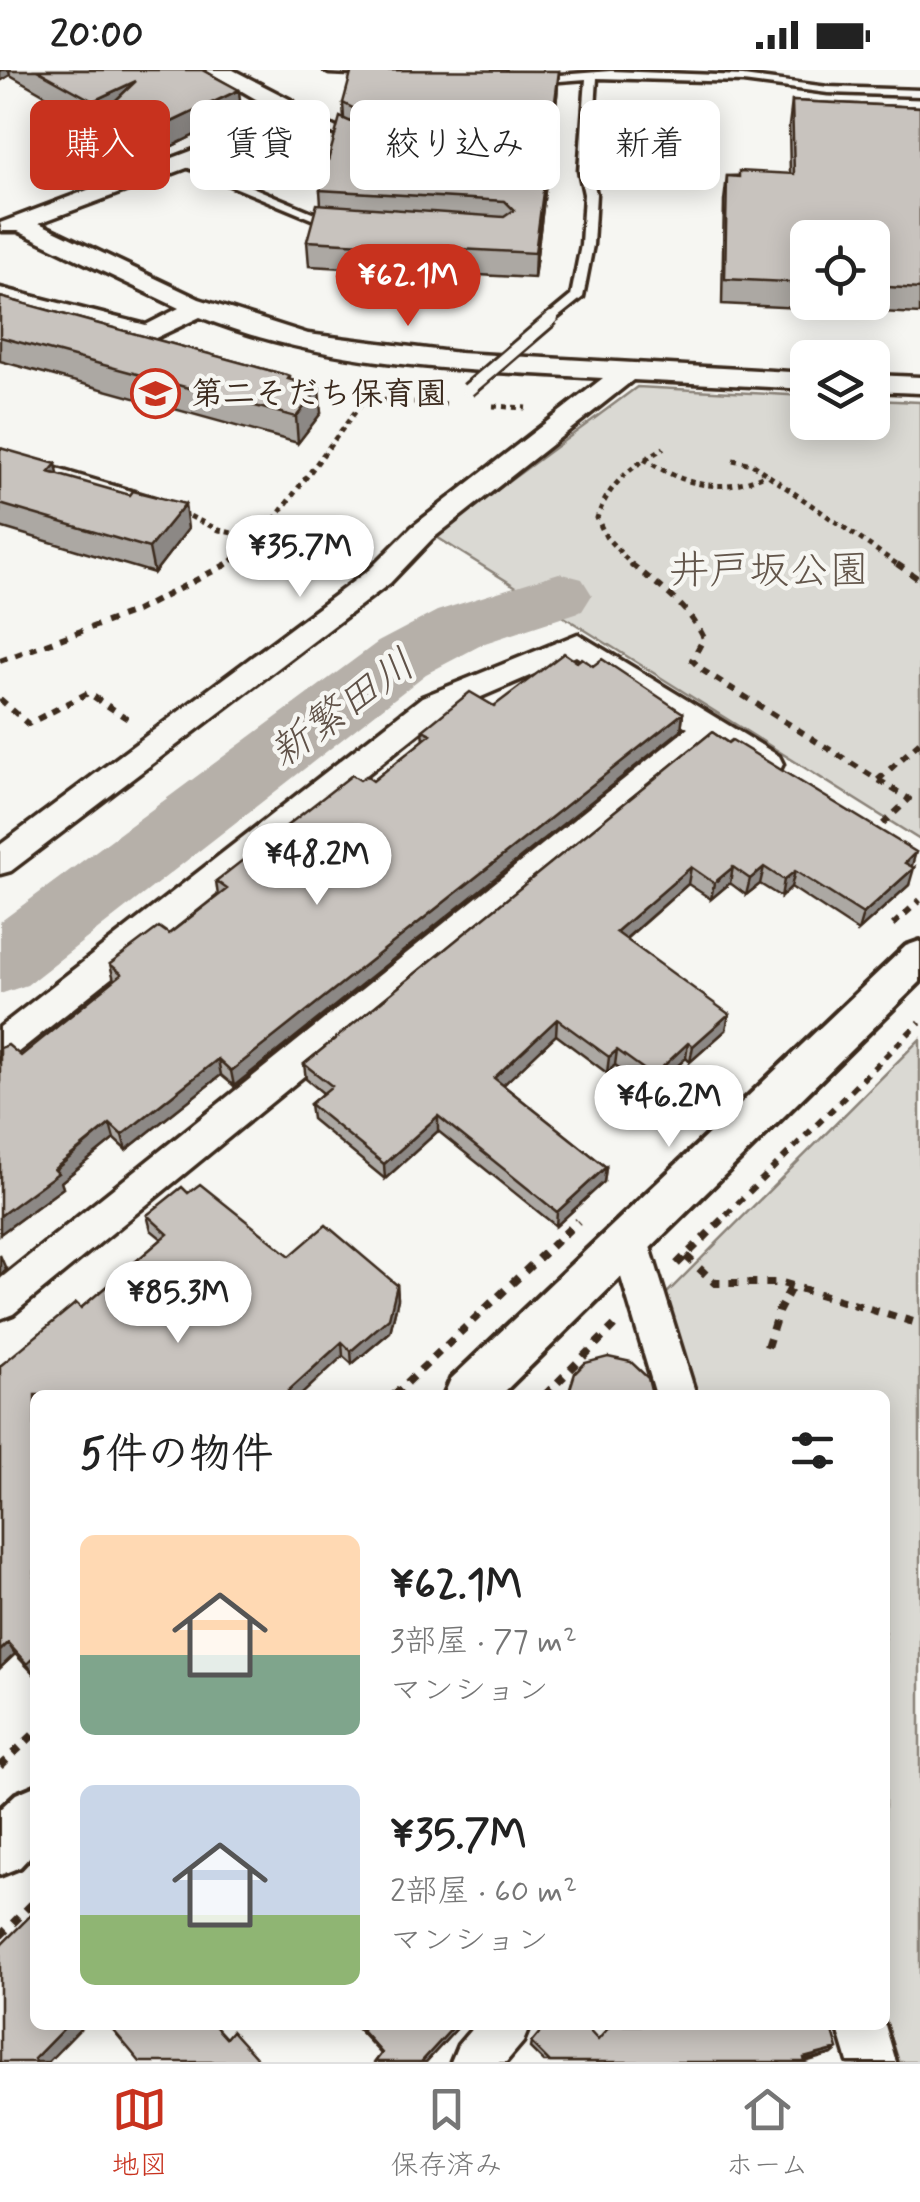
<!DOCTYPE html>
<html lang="ja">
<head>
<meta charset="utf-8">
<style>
	:root { --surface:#fff; --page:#f6f6f6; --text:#222; --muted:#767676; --line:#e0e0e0; --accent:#c8321e }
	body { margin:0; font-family:Mynerve,"Klee One",sans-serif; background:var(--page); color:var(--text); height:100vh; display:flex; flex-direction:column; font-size:38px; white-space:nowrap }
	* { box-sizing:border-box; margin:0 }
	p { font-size:32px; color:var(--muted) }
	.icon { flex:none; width:55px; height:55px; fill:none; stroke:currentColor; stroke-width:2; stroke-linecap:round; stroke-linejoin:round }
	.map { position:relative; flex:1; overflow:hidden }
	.sheet { position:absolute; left:30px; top:1320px; width:860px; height:640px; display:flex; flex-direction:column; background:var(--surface); border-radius:15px; box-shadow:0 5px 25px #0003 }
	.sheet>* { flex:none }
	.hud { position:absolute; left:30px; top:30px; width:860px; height:90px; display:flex; gap:20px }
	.fabs { position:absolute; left:790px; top:150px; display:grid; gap:20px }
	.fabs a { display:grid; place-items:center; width:100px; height:100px; border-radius:15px; background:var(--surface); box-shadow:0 5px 25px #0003; font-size:50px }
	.price { position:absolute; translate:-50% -85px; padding:0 22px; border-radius:35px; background:#fff; color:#222; font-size:32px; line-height:65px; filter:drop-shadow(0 2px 5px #0008) }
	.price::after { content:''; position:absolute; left:50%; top:60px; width:30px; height:22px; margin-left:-15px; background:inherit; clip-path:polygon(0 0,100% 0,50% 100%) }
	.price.on { background:var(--accent); color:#fff }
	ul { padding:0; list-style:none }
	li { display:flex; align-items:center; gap:30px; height:250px; padding:0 50px }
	li span { display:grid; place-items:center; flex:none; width:280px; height:200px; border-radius:15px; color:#555 }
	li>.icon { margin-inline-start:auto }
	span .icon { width:120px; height:120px; fill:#fffc; stroke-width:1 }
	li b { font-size:42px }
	h2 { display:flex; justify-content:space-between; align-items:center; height:120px; padding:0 50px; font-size:42px }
	.chip { padding:0 35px; border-radius:15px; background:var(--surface); box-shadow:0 5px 25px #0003; font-size:35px; line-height:90px }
	.chip.on { background:var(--accent); color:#fff }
	.status { display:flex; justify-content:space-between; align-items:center; height:70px; padding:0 50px; background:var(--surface); direction:ltr }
	.status svg { height:28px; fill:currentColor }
	.menu { display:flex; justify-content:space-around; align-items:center; height:140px; border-top:2px solid var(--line); background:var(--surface); font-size:28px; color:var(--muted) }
	.menu a { display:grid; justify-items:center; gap:5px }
	.menu .on { color:var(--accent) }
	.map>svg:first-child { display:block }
</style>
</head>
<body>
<div class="status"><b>20:00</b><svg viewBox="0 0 49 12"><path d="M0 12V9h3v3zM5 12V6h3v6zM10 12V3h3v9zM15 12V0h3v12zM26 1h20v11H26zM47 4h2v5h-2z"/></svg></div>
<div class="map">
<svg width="920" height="1992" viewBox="0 0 920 1992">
	<rect width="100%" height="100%" fill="#f6f6f2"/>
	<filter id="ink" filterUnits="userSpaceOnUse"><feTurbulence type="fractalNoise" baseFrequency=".01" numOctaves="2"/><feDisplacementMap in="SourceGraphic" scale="20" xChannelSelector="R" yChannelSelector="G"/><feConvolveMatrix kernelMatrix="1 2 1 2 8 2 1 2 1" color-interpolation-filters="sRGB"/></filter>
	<g filter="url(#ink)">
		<path fill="#dad9d3" stroke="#8a8278" stroke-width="2.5" d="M637 317 807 326 808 352H872L873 330 920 332V770L435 466Z
			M920 969V1992H899L885 1947V1325H693L663 1227Z"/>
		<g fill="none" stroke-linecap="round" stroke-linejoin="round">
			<path fill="#b6b0a9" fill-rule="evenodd" d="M559 503 582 509 592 525 582 541 485 573 426 604 27 915 0 924V852L378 572 437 541Z"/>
			<defs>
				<path id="service" d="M324 0H377L378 2 373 5 329 3Z
					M611 1 743 6 828 17 920 20V26L828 23 743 12 597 8 591 101 596 124 593 175 583 227 552 252 546 248 548 245 571 226 581 175 584 124 579 101 586 9 534 13 529 10 534 7Z
					M281 34H289L362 71 352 73 281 38Z
					M179 90H187L341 154 331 157 179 94Z
					M0 382 158 429 160 432 153 436 0 390Z"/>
				<path id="minor" d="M206 0H233L293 31 296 36 289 60 39 153 199 229 308 264 459 283 808 303V319L633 310 432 469 390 513 11 801 0 804V775L370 499 412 457 603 308C468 300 328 298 200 247L149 271 0 232V218L146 255 179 238 18 161H2L0 153 271 51 273 39Z
					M872 305 920 307V323L872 321Z
					M578 564 779 686 783 694 779 702C755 709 731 685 711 673L13 1244 0 1249V1209L688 658 576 586 444 643 12 987 0 991V957L422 627Z
					M629 1154 642 1158 648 1170 696 1325H656L610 1170 616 1158Z
					M475 1955H530L523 1972 506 1992H451L458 1975Z
					M837 1955H885L896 1992H848Z"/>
				<path id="tertiary" d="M920 871V912L501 1325H444L451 1309 906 876Z
					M35 1716V1781L20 1797 0 1805V1739L16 1724Z"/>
			</defs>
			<use href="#service" stroke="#3b2a1e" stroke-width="7"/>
			<use href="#minor" stroke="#3b2a1e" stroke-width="7"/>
			<use href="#tertiary" stroke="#3b2a1e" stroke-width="8"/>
			<path stroke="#3b2a1e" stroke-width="5" stroke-dasharray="5 5" stroke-linecap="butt" d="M493 336 526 338
				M644 389C687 416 719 425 767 404
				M733 390 752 394 901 497
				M181 442 219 460 259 469
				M243 485 276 497
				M223 497 260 469 365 329 446 334
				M299 497 338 473 358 482
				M634 497 606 467 597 448C609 413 632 396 664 378"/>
			<path stroke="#3b2a1e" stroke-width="6" stroke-dasharray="8 8" stroke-linecap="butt" d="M269 494 290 502 303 494
				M631 494C660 517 687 534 704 568L692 590 702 600 909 729 877 760
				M897 494 920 510
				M0 591 136 541 227 494
				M0 629 28 654 88 623 131 651
				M878 710 920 672
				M893 855 920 830
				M726 1145 920 952"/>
			<path stroke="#3b2a1e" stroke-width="8" stroke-dasharray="9 9" stroke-linecap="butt" d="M686 1186 715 1213H782L920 1254
				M677 1194 729 1143
				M767 1277 778 1242 792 1216
				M394 1325 578 1151
				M545 1325 614 1256
				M0 1696 35 1663
				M0 1866 35 1831"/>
			<use href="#service" fill="#f6f6f2" fill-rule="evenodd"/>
			<use href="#minor" fill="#f6f6f2" fill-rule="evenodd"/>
			<use href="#tertiary" fill="#f6f6f2" fill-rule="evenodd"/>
			<defs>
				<path id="service-bridge" d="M468 320 552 248"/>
			</defs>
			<use href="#service-bridge" stroke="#3b2a1e" stroke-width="18" stroke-linecap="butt"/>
			<use href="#service-bridge" stroke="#f6f6f2" stroke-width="12"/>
		</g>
		<path fill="#aca8a3" stroke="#3b2a1e" stroke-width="2.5" fill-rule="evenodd" d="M0 0H202L241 42 160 82 116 56 114 46 96 54 10 5 0 11Z
			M559 1 557 26 534 208 309 196 307 171 321 135 320 120 344 49 343 33Z
			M792 31 920 37V244L722 234 724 131 727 106 790 104 789 56ZM808 168H872V232H808Z
			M0 227 290 306V310L321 343 298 373 0 291Z
			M0 378 58 405 188 459 154 503 0 457Z
			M577 592 593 596 683 643 681 660 234 1016 221 1005 126 1080 114 1069 61 1112 63 1118 0 1164 21 986 114 910 110 894 169 864 218 826 216 811 360 710 373 711 424 670 423 660 494 636Z
			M712 662 912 797 909 815 858 861 791 817 781 827 760 814 746 825 730 813 711 829 688 814 626 869 726 960 690 992 686 988 650 1021 615 995 607 1003 556 965 503 1015 606 1097 604 1112 556 1156 438 1061 385 1109 312 1049 310 1034 323 1023 306 1009 304 994Z
			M188 1123 290 1186 397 1215 398 1229 390 1262 352 1294 343 1286 35 1325V1603L34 1604 15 1584 0 1598V1296L81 1238 162 1169 151 1160 147 1145Z
			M354 1955H460L426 1992H375L381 1984Z
			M598 1970 832 1984 805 1992H544L530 1978 531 1973Z"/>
		<path fill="#8c8885" stroke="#3b2a1e" stroke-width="2.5" d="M0 0H9L10 5 0 11Z
			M559 1 557 26 534 208 535 183Z
			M136 11 112 34 114 46 96 54 93 31Z
			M239 20 241 42 160 82 157 59Z
			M319 318 321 343 298 373 296 347Z
			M56 394 61 419 49 402Z
			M185 434 188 459 154 503 149 478Z
			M683 643 681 660 234 1016 231 1001Z
			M916 782 911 799 905 793Z
			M691 797 688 814 615 878 616 862Z
			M733 797 730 813 711 829 714 813Z
			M764 797 760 814 746 825 750 809Z
			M914 798 909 815 858 861 863 844Z
			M795 801 791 817 781 827 784 810Z
			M729 944 726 960 690 992 693 976Z
			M557 949 556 965 494 1024V1008Z
			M688 973 686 988 650 1021 653 1006Z
			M617 980 615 995 607 1003 609 987Z
			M218 989 221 1005 126 1080 122 1065Z
			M438 1046V1061L385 1109 384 1094Z
			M110 1054 114 1069 61 1112 63 1118 0 1164V1146Z
			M606 1097 604 1112 556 1156 557 1142Z
			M0 1185 6 1199 0 1206Z
			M397 1215 398 1229 390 1262 352 1294 351 1281Z
			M342 1272 343 1286 301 1325H289L288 1321Z
			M8 1573 15 1584 0 1598V1581Z
			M35 1586V1603L34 1604 27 1594Z
			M67 1955H84L48 1992H36L34 1989Z
			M455 1955H460L426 1992H421Z
			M838 1979 832 1984 798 1992 804 1988Z"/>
		<path fill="#c8c3be" stroke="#3b2a1e" stroke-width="2.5" d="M37 0H202L239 20 157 59 112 34 136 11 93 31Z
			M352 0 559 1 535 183 307 171 317 134 504 147 514 140 505 131 320 120 340 47 358 55 516 64 526 59 517 51 361 42 343 33Z
			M792 31 920 37V219L872 216V168H808V213L725 209 727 106 739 107V101L794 104Z
			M0 227 290 306 288 309 319 318 296 347 0 267Z
			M0 378 56 394 49 402 130 425 133 421 185 434 149 478 0 434Z
			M564 583 577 592 582 588 593 596 602 589 683 643 231 1001 218 989 122 1065 110 1054 54 1099 58 1103 0 1146V978L8 975 21 986 122 904 110 894 159 857 169 864 227 819 216 811 352 705 360 710 366 706 373 711 431 664 423 660 470 622 494 636Z
			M712 662 728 673 732 670 916 782 905 793 914 798 863 844 795 801 784 810 764 797 750 809 733 797 714 813 691 797 616 862 729 944 693 976 688 973 653 1006 617 980 609 987 557 949 494 1008 606 1097 557 1142 438 1046 384 1094 310 1034 332 1016 304 994Z
			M200 1114 290 1186 326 1155 397 1215 389 1248 351 1281 342 1272 288 1321 292 1325H35V1586L27 1594 8 1573 0 1581V1296L76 1233 81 1238 168 1164 147 1145 182 1117 188 1123Z
			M608 1287 631 1292 648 1308 652 1325H568L575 1303 585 1293Z
			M35 1841V1955H67L34 1989 36 1992H0V1876Z
			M109 1955H214L226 1968 232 1961 260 1992H140Z
			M357 1955H455L421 1992H375L382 1983Z
			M546 1955H584L598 1970 611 1955H831L838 1979 804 1988 805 1992H550L531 1973Z"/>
	</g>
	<defs>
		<symbol id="school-ring" viewBox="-11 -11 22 22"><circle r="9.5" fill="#f6f6f2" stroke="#c8321e" stroke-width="1.5"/><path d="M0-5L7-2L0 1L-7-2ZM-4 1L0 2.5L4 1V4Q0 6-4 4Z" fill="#c8321e"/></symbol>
	</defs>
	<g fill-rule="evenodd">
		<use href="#school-ring" x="128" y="296" width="55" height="55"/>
	</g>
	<g text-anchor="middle" stroke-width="9" stroke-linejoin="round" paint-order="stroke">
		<g font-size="32" font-weight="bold" fill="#3b2a1e" stroke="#f6f6f2" text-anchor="start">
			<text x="191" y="334">第二そだち保育園</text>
		</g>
		<g font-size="40" fill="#63564b" stroke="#f6f6f2">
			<text x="769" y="513">井戸坂公園</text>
		</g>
		<g font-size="42" font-style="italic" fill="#605248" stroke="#f6f6f2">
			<text transform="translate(341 637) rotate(-36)" y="15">新繁田川</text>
		</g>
	</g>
</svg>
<div class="fabs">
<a><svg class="icon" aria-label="locate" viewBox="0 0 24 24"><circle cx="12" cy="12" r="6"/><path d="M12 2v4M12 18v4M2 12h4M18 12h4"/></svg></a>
<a><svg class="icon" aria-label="layers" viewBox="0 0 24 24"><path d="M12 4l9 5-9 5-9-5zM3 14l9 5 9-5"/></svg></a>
</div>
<b class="price on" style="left:408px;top:259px">¥62.1M</b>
<b class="price" style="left:300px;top:530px">¥35.7M</b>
<b class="price" style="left:317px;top:838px">¥48.2M</b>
<b class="price" style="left:669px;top:1080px">¥46.2M</b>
<b class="price" style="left:178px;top:1276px">¥85.3M</b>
<div class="hud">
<a class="chip on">購入</a>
<a class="chip">賃貸</a>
<a class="chip">絞り込み</a>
<a class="chip">新着</a>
</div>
<section class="sheet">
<h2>5件の物件<svg class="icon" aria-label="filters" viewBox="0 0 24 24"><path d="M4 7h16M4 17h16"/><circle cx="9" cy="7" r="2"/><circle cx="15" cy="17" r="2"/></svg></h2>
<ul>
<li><span style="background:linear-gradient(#ffd9b3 60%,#7fa58c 0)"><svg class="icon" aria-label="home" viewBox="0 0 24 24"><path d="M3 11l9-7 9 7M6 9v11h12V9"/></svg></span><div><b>¥62.1M</b><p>3部屋 · 77 m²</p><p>マンション</p></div></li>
<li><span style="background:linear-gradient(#c9d6e8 65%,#8fb573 0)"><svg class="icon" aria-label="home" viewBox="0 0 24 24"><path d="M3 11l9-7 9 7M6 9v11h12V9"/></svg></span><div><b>¥35.7M</b><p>2部屋 · 60 m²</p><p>マンション</p></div></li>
</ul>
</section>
</div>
<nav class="menu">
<a class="on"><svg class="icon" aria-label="map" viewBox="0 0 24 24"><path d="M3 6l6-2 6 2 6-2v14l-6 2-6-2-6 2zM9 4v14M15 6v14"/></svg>地図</a>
<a><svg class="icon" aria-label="saved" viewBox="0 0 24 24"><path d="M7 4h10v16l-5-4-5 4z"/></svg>保存済み</a>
<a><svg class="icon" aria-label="home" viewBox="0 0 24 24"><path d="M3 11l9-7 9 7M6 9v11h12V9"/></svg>ホーム</a>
</nav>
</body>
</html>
